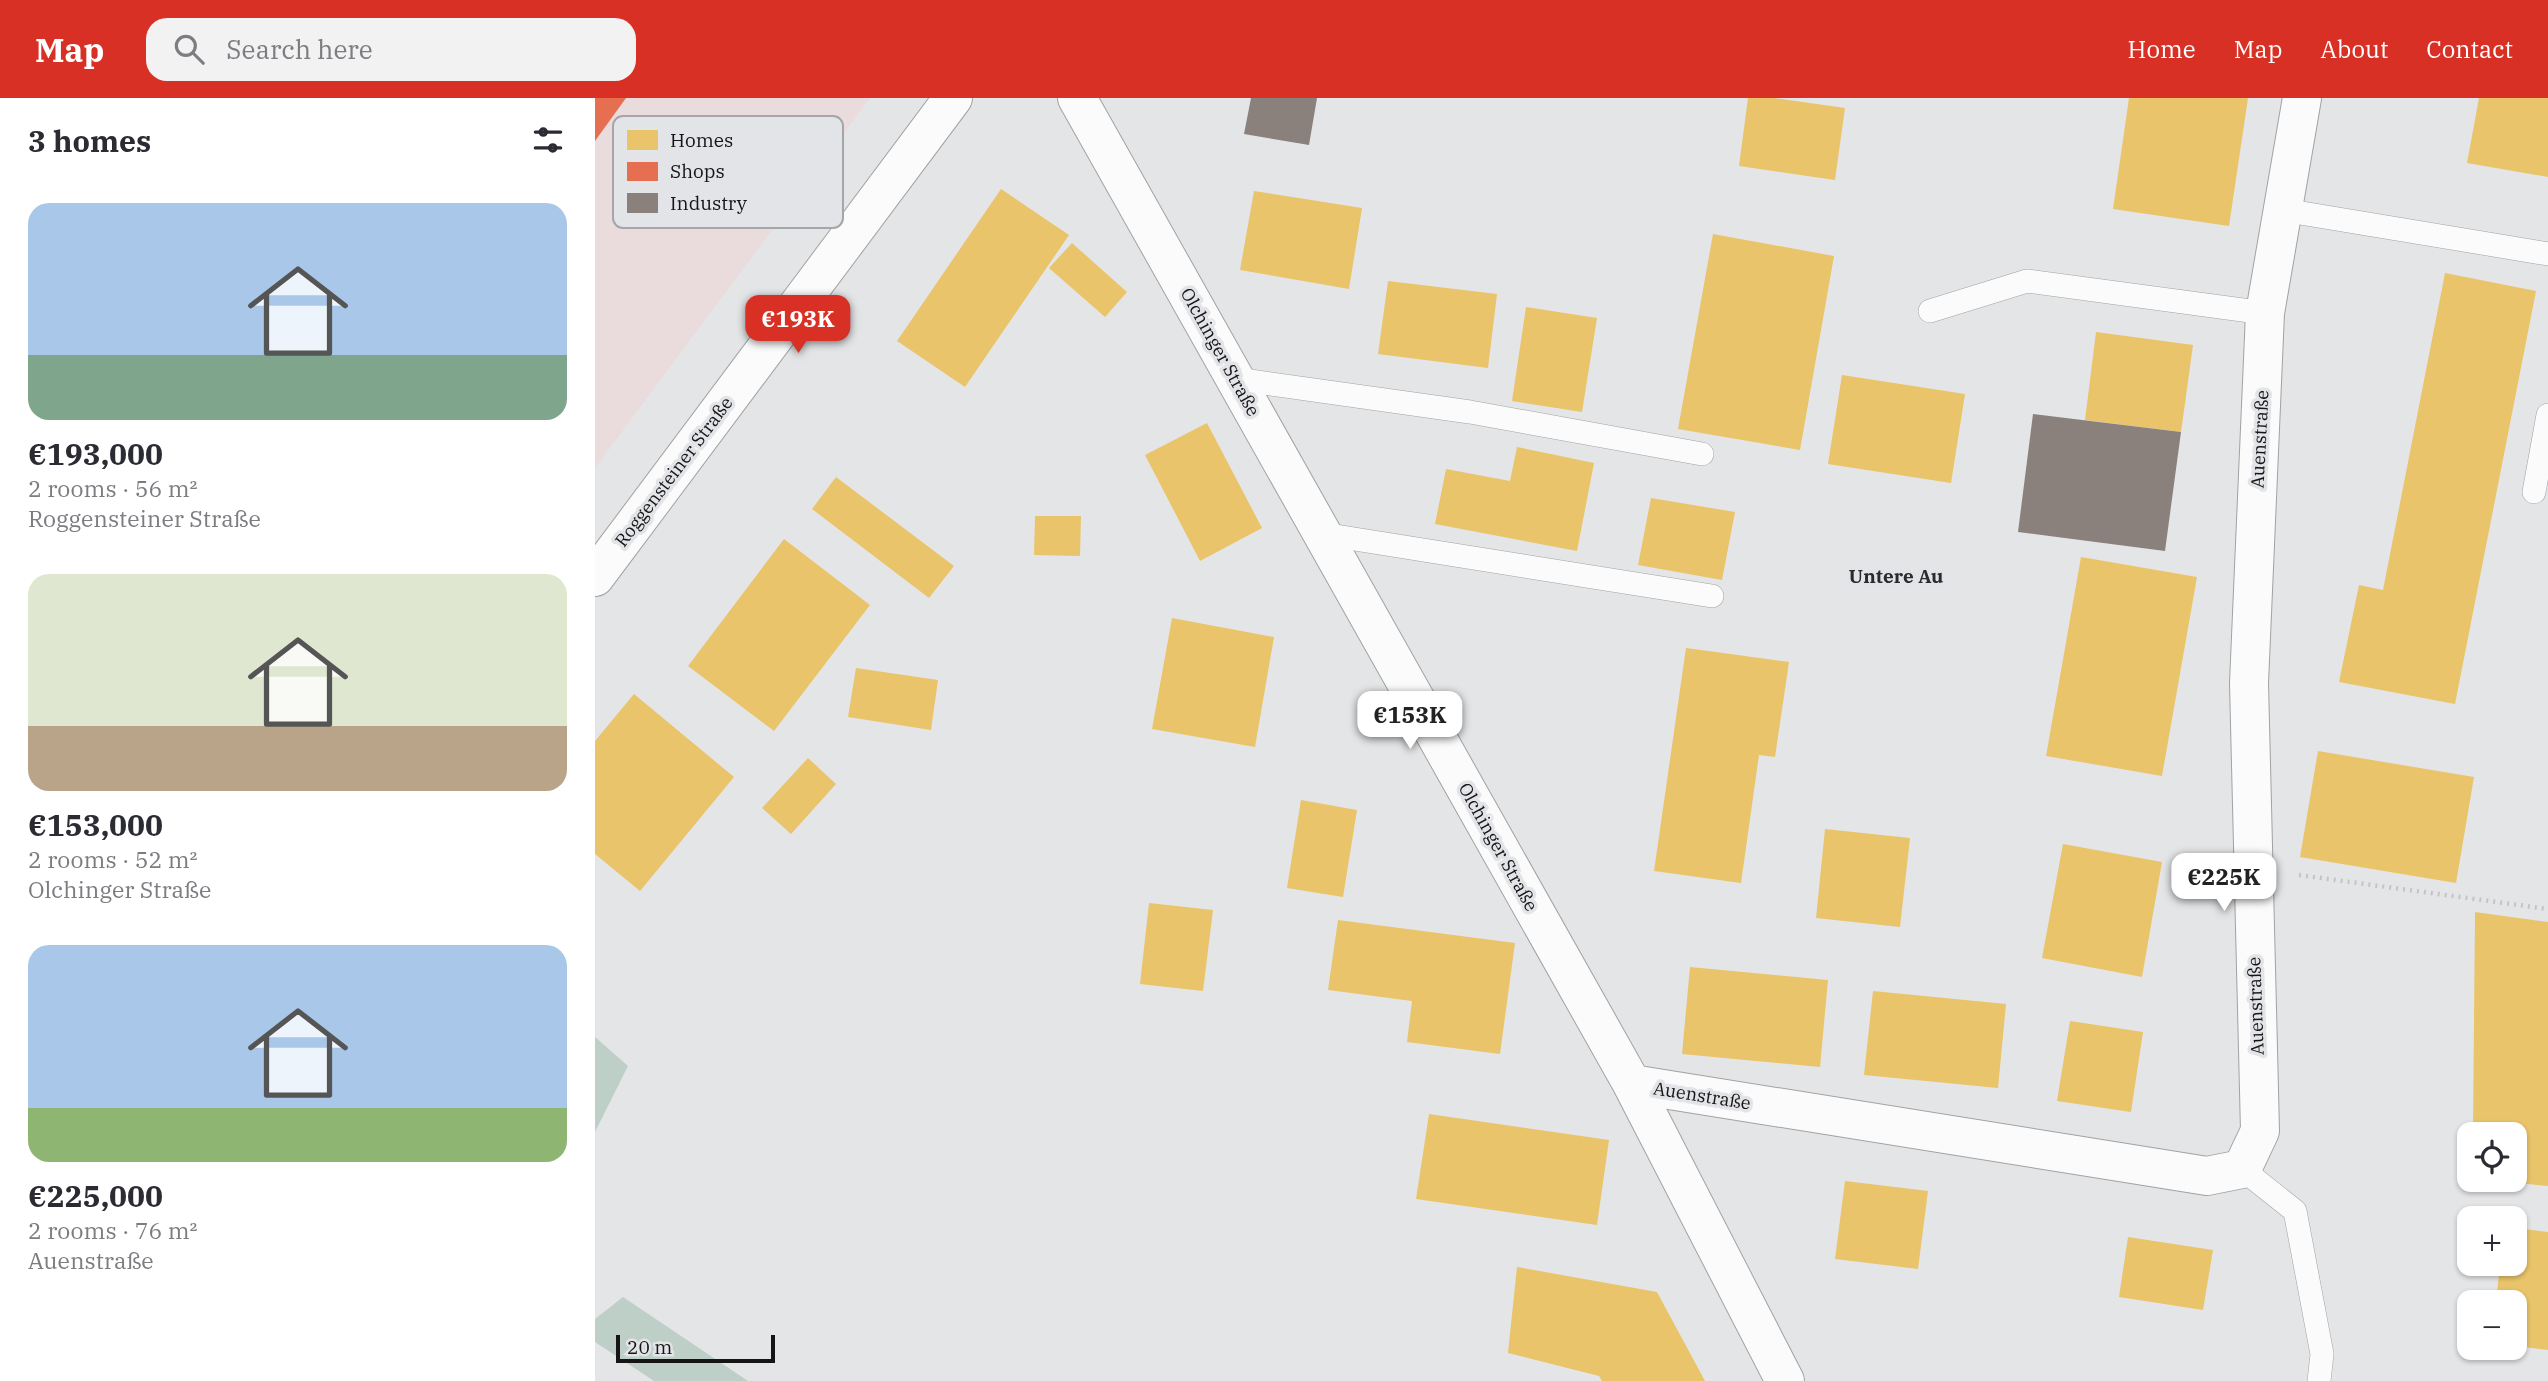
<!DOCTYPE html>
<html lang="en">
<head>
<meta charset="utf-8">
<style>
	:root { --surface:#fff; --page:#f2f2f3; --text:#2b2b33; --muted:#7c7c81; --accent:#d93025 }
	body { margin:0; font-family:"IBM Plex Serif",serif; background:var(--page); color:var(--text); height:100vh; display:flex; flex-direction:column; font-size:26px; white-space:nowrap }
	* { box-sizing:border-box; margin:0 }
	p { font-size:23px; color:var(--muted) }
	.icon { flex:none; width:38px; height:38px; fill:none; stroke:currentColor; stroke-width:2; stroke-linecap:round; stroke-linejoin:round }
	.map { position:relative; flex:1; overflow:hidden }
	.drawer { display:flex; flex-direction:column; background:var(--surface); width:595px }
	.drawer>* { flex:none }
	.fabs { position:absolute; left:1862px; top:1024px; display:grid; gap:14px }
	.fabs a { display:grid; place-items:center; width:70px; height:70px; border-radius:14px; background:var(--surface); box-shadow:0 2px 5px #0004; font-size:35px }
	.scale { position:absolute; left:21px; bottom:18px; width:159px; box-sizing:border-box; padding-left:7px; border:4px solid #151516; border-top:0; font-size:19px; line-height:24px; white-space:nowrap; color:#151516; -webkit-text-stroke:5px #e3e4e8; paint-order:stroke }
	.price { position:absolute; translate:-50% -60px; padding:0 16px; border-radius:14px; background:#fff; color:#222; font-size:23px; line-height:46px; filter:drop-shadow(0 2px 4px #0008) }
	.price::after { content:''; position:absolute; left:50%; top:42px; width:21px; height:16px; margin-left:-10px; background:inherit; clip-path:polygon(0 0,100% 0,50% 100%) }
	.price.on { background:var(--accent); color:#fff }
	ul { padding:0; list-style:none }
	li { display:grid; align-content:center; gap:14px; height:371px; padding:0 28px }
	li span { display:grid; place-items:center; height:217px; border-radius:21px; color:#555 }
	li>.icon { margin-inline-start:auto }
	span .icon { width:126px; height:126px; fill:#fffc; stroke-width:1 }
	li b { font-size:30px }
	h2 { display:flex; justify-content:space-between; align-items:center; height:84px; padding:0 28px; font-size:30px }
	header { display:flex; align-items:center; gap:42px; box-sizing:border-box; height:98px; padding:0 35px; background:var(--accent); color:#fff }
	header strong { font-size:33px }
	nav { display:flex; gap:38px; margin-inline-start:auto; font-size:24px }
	.search { width:490px; height:63px; background:var(--page); display:flex; align-items:center; gap:18px; box-sizing:border-box; padding:0 24px; border-radius:21px; color:var(--muted); font-size:26px }
	main { display:flex; flex:1; min-height:0 }
	.map>svg:first-child { display:block }
</style>
</head>
<body>
<header>
<strong>Map</strong>
<div class="search"><svg class="icon" aria-label="search" viewBox="0 0 24 24"><circle cx="10" cy="10" r="6"/><path d="M15 15l6 6"/></svg>Search here</div>
<nav><a>Home</a><a>Map</a><a>About</a><a>Contact</a></nav>
</header>
<main>
<section class="drawer">
<h2>3 homes<svg class="icon" aria-label="filters" viewBox="0 0 24 24"><path d="M4 7h16M4 17h16"/><circle cx="9" cy="7" r="2"/><circle cx="15" cy="17" r="2"/></svg></h2>
<ul>
<li><span style="background:linear-gradient(#a9c7e8 70%,#7fa58c 0)"><svg class="icon" aria-label="home" viewBox="0 0 24 24"><path d="M3 11l9-7 9 7M6 9v11h12V9"/></svg></span><div><b>€193,000</b><p>2 rooms · 56 m²</p><p>Roggensteiner Straße</p></div></li>
<li><span style="background:linear-gradient(#dfe7d0 70%,#b9a48a 0)"><svg class="icon" aria-label="home" viewBox="0 0 24 24"><path d="M3 11l9-7 9 7M6 9v11h12V9"/></svg></span><div><b>€153,000</b><p>2 rooms · 52 m²</p><p>Olchinger Straße</p></div></li>
<li><span style="background:linear-gradient(#a9c7e8 75%,#8fb573 0)"><svg class="icon" aria-label="home" viewBox="0 0 24 24"><path d="M3 11l9-7 9 7M6 9v11h12V9"/></svg></span><div><b>€225,000</b><p>2 rooms · 76 m²</p><p>Auenstraße</p></div></li>
</ul>
</section>
<div class="map">
<svg width="1953" height="1283" viewBox="0 0 1953 1283">
	<rect width="100%" height="100%" fill="#e4e5e7"/>
	<path fill="#eadbdd" d="M0 0H275L0 370Z"/>
	<path fill="#becfc7" d="M0 939 33 968 0 1034Z
		M28 1199 153 1283H59L0 1244V1221Z"/>
	<path fill="#e9c46a" d="M1153 0H1179L1250 10 1240 82 1144 68Z
		M1534 0H1653L1634 128 1518 111Z
		M1884 0H1953V79L1872 65Z
		M406 91 474 137 370 289 302 243Z
		M659 93 767 110 754 191 645 172Z
		M1118 136 1239 158 1205 352 1083 331Z
		M477 145 532 194 510 219 454 170Z
		M1850 175 1941 193 1860 606 1744 584 1764 487 1788 492Z
		M793 183 902 196 893 270 783 256Z
		M931 209 1002 220 987 314 917 303Z
		M1501 234 1598 247 1586 334 1490 322Z
		M1247 277 1370 296 1356 385 1233 366Z
		M612 325 667 430 605 463 550 357Z
		M922 349 999 365 982 453 840 426 851 371 915 383Z
		M241 379 359 468 334 500 217 411Z
		M1056 400 1140 414 1127 482 1043 467Z
		M440 418H486L485 458 439 457Z
		M189 441 275 507 179 633 93 568Z
		M1486 459 1602 479 1567 678 1451 658Z
		M577 520 679 539 660 649 557 631Z
		M1091 550 1194 564 1180 659 1164 657 1146 785 1059 773Z
		M261 570 343 582 336 632 253 619Z
		M39 596 139 679 45 793 0 756V643Z
		M1723 653 1879 679 1861 785 1705 759Z
		M213 660 241 686 196 736 167 710Z
		M706 702 762 712 748 799 692 790Z
		M1230 731 1315 740 1305 829 1221 820Z
		M1468 746 1567 764 1547 879 1447 860Z
		M554 805 618 812 608 893 545 886Z
		M1880 814 1953 824V1088L1904 1083 1920 1082V1036H1878Z
		M743 822 920 845 905 956 812 944 817 903 733 892Z
		M1095 869 1233 882 1225 969 1087 956Z
		M1278 893 1411 906 1403 990 1269 977Z
		M1475 923 1548 934 1536 1014 1462 1003Z
		M834 1016 1014 1042 1002 1127 821 1101Z
		M1250 1083 1333 1093 1323 1171 1240 1161Z
		M1920 1130 1953 1134V1252L1920 1248V1204H1901L1905 1166H1920Z
		M1533 1139 1618 1152 1608 1212 1524 1199Z
		M922 1169 1062 1194 1110 1283H1007L1004 1278 913 1255Z"/>
	<path fill="#e76f51" d="M0 0H31L0 43Z"/>
	<path fill="#8a817c" d="M656 0H722L714 47 649 36Z
		M1438 316 1586 334 1570 453 1423 434Z"/>
	<g fill="none" stroke-linecap="round" stroke-linejoin="round">
		<defs>
			<path id="service" d="M1688 112 1953 156
				M1335 213 1432 183 1670 215
				M641 281 875 314 1107 356
				M1939 394 1953 317
				M728 436 1117 498
				M1647 1071 1700 1113 1727 1256 1724 1283"/>
			<path id="minor" d="M482 0 1037 986 1190 1283
				M1037 986 1612 1078 1647 1071 1665 1033 1654 585 1670 215 1707 0"/>
			<path id="tertiary" d="M0 479 358 0"/>
		</defs>
		<use href="#service" stroke="#a1a2a3" stroke-width="24"/>
		<use href="#minor" stroke="#a1a2a3" stroke-width="40"/>
		<use href="#tertiary" stroke="#a1a2a3" stroke-width="40"/>
		<path stroke="#c4c4c6" stroke-width="4.5" stroke-dasharray="2 5" stroke-linecap="butt" d="M1704 777 1953 811"/>
		<use href="#service" stroke="#fbfbfb" stroke-width="23"/>
		<use href="#minor" stroke="#fbfbfb" stroke-width="38"/>
		<use href="#tertiary" stroke="#fbfbfb" stroke-width="38"/>
	</g>
	<g text-anchor="middle" stroke-width="7" stroke-linejoin="round" paint-order="stroke">
		<g font-size="18" fill="#151516" stroke="#e3e4e8">
			<text transform="translate(625 254) rotate(61)" y="6">Olchinger Straße</text>
			<text transform="translate(1665 341) rotate(-87)" y="6">Auenstraße</text>
			<text transform="translate(79 374) rotate(-53)" y="6">Roggensteiner Straße</text>
			<text transform="translate(903 749) rotate(61)" y="6">Olchinger Straße</text>
			<text transform="translate(1661 908) rotate(-92)" y="6">Auenstraße</text>
			<text transform="translate(1107 998) rotate(9)" y="6">Auenstraße</text>
		</g>
		<g font-size="19" font-weight="bold" fill="#2a2b2e" stroke="#e3e4e8">
			<text x="1301" y="485">Untere Au</text>
		</g>
	</g>
	<rect x="18" y="18" width="230" height="112" rx="10" fill="#e3e4e8" stroke="#a5a6a9" stroke-width="2"/>
	<rect x="32" y="32" width="31" height="20" fill="#e9c46a"/>
	<rect x="32" y="64" width="31" height="19" fill="#e76f51"/>
	<rect x="32" y="95" width="31" height="20" fill="#8a817c"/>
	<g font-size="19" fill="#151516">
		<text x="75" y="49">Homes</text>
		<text x="75" y="80">Shops</text>
		<text x="75" y="112">Industry</text>
	</g>
</svg>
<div class="fabs">
<a><svg class="icon" aria-label="locate" viewBox="0 0 24 24"><circle cx="12" cy="12" r="6"/><path d="M12 2v4M12 18v4M2 12h4M18 12h4"/></svg></a>
<a>+</a>
<a>−</a>
</div>
<div class="scale">20 m</div>
<b class="price on" style="left:203px;top:257px">€193K</b>
<b class="price" style="left:815px;top:653px">€153K</b>
<b class="price" style="left:1629px;top:815px">€225K</b>
</div>
</main>
</body>
</html>
